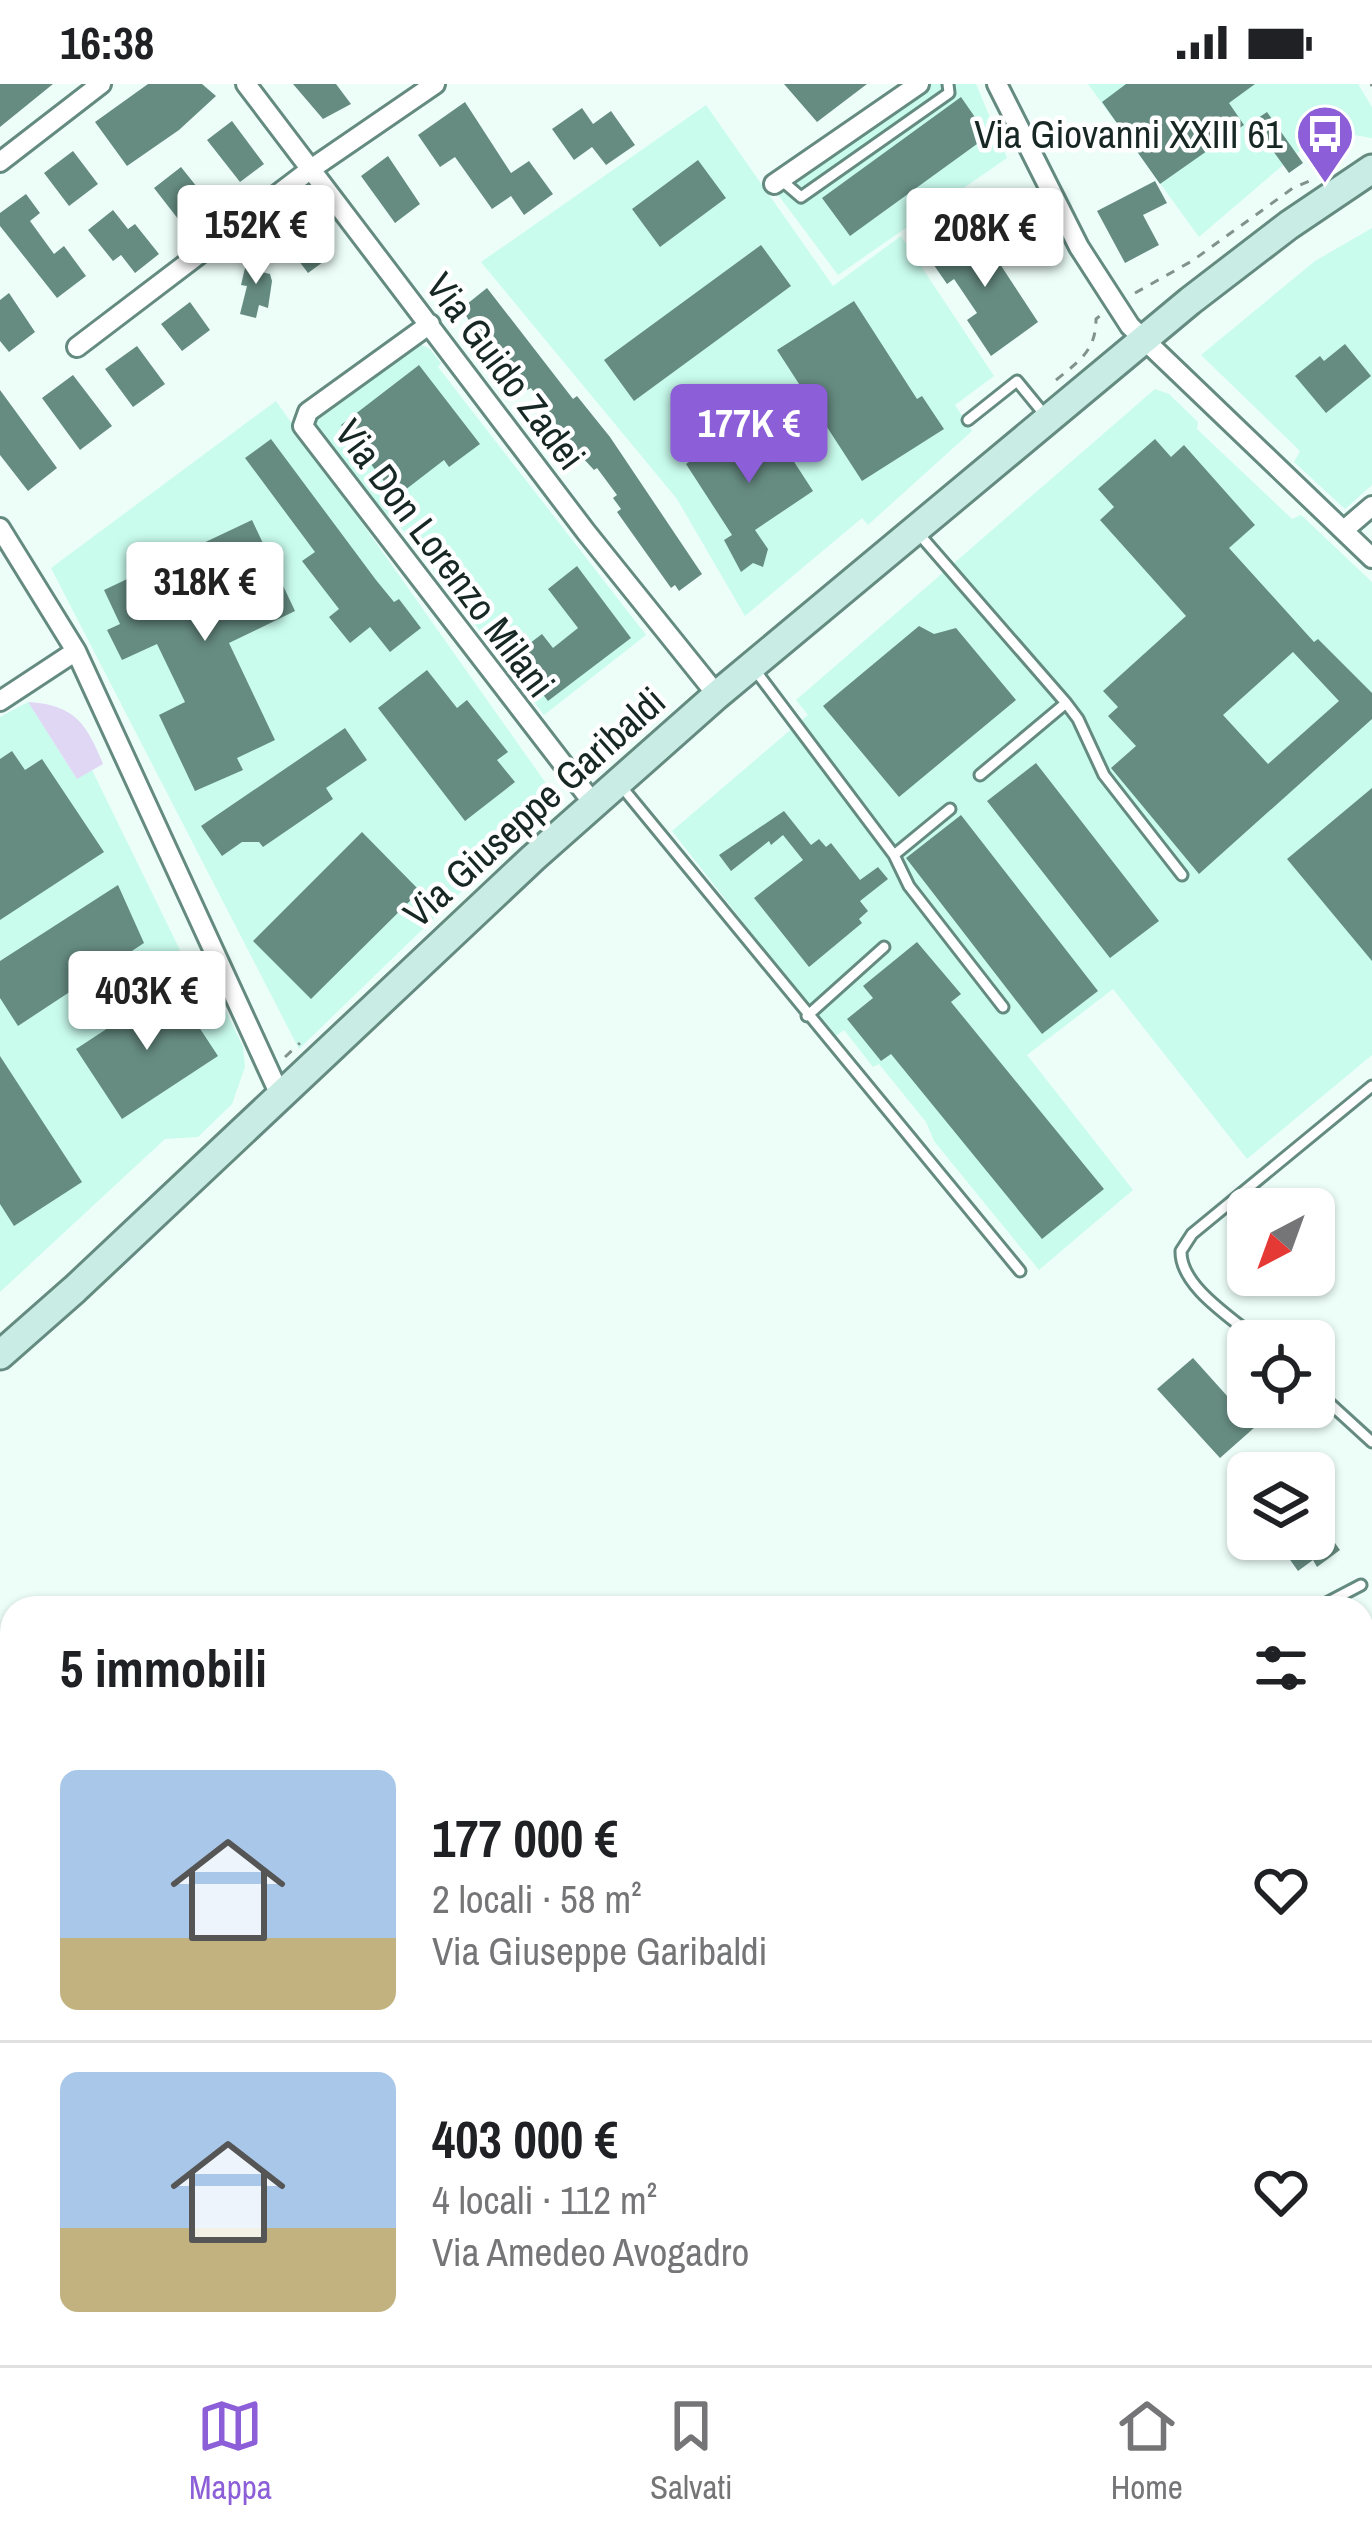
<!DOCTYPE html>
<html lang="it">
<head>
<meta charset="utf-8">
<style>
	:root { --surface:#fff; --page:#f2f2f2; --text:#202124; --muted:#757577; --line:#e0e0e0; --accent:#8c5ed8 }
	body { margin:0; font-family:"Archivo Narrow",sans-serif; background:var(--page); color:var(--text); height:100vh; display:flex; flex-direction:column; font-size:45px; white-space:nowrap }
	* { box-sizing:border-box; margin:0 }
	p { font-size:39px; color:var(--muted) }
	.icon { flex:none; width:66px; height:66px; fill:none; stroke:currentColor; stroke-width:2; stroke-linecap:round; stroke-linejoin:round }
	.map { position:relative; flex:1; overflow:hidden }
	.drawer { position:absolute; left:0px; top:1512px; width:1374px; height:771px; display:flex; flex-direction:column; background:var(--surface); border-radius:36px 36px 0 0; box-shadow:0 3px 9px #0004 }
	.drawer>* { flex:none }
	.needle { width:78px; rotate:221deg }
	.fabs { position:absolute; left:1227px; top:1104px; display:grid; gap:24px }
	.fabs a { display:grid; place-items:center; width:108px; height:108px; border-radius:18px; background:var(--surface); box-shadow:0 3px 9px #0004; font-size:60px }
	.price { position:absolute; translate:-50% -102px; padding:0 27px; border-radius:12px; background:#fff; color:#222; font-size:39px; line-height:78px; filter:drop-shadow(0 3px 6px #0008) }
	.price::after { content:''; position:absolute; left:50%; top:72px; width:36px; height:27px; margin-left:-18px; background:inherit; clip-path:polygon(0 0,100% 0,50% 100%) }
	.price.selected { background:var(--accent); color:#fff }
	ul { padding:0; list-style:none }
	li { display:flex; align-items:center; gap:36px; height:300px; padding:0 60px }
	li+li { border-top:3px solid var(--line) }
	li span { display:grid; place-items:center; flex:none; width:336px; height:240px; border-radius:18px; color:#555 }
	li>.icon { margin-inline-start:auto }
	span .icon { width:144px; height:144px; fill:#fffc; stroke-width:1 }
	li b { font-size:51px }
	h2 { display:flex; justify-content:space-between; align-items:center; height:144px; padding:0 60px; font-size:51px }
	.status { display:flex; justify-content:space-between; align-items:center; height:84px; padding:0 60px; background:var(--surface); direction:ltr }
	.status svg { height:33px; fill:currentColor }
	.menu { display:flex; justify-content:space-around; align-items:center; height:168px; border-top:3px solid var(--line); background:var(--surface); font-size:33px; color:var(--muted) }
	.menu a { display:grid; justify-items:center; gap:6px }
	.menu .selected { color:var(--accent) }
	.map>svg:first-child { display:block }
</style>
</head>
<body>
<div class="status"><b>16:38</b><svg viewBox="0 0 49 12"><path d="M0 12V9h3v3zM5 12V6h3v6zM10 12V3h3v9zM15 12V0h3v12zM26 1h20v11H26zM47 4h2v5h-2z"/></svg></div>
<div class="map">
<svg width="1372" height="2281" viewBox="0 0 1372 2281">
	<rect width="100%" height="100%" fill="#edfef8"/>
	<path fill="#c9fced" d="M919 0H976L1007 74 838 191 773 104Z
		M1088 0H1358L1372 23V54L1324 46 1199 153Z
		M706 21 833 202 901 152 994 292 955 321 972 347 868 441 862 434 745 532 677 415 481 178Z
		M1372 144V401L1345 425 1294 378 1300 367 1201 271 1315 177Z
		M420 260 430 265 441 279 438 283 646 551 544 631 393 433 381 428 312 336Z
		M1155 305 1169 310 1198 338 1197 345 1292 435 1301 431 1372 498V971L1247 1075 1113 905 1027 971 1133 1106 1039 1186 934 1057 926 1038 879 980 873 983 844 946 833 954 672 747 808 631 796 616Z
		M276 317 557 715 299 965 51 484Z
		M28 618 77 695 92 686 200 907 218 910 243 963 245 983 232 1020 198 1053 165 1055 0 1208V633Z"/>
	<path fill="#dfd7f4" d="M28 618C75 621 86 639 103 680L77 695Z"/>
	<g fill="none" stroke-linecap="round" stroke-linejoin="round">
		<path stroke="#d6c6fc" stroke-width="6" d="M0 1942 12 1959
			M1362 1945 1372 1956
			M715 2271 721 2281
			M752 2271 762 2279 776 2271"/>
	</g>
	<path fill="#668c81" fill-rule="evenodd" d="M0 0H53L0 43Z
		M148 0H202L216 12 179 46 127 82 95 38Z
		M293 0H336L351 20 323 35Z
		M784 0H867L817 38Z
		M1126 0H1255L1229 19 1244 41 1160 100 1102 18Z
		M961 13 988 52 850 152 822 114Z
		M465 18 511 89 529 77 553 110 524 131 511 112 492 125 455 73 440 83 418 51Z
		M582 24 593 40 611 27 635 61 606 81 592 63 574 76 552 45Z
		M1267 28 1303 79 1289 89 1252 38Z
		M232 37 264 80 240 98 207 56Z
		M73 67 98 100 69 122 44 89Z
		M388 72 420 120 395 139 361 92Z
		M698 76 726 114 660 163 632 125Z
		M181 83 209 118 182 140 154 104Z
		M1155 97 1167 119 1143 131 1159 161 1125 179 1097 127Z
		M26 110 40 129 30 137 54 170 64 162 86 192 57 214 0 142V129Z
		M113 126 128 145 135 140 159 170 135 189 121 171 113 177 88 146Z
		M973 139 1038 238 991 272 967 236 977 229 954 195 947 200 929 174Z
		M294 141 300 149 309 142 327 166 323 169 327 175 308 189 280 152Z
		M761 161 791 202 634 317 604 276Z
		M248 171 265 176 262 188 270 190 272 197 268 224 259 221 256 234 240 230 247 202 241 201Z
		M487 204 573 315 577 312 610 353 702 490 679 507 675 501 671 504 617 428 621 425 613 414 617 411 597 384 594 386 569 359 531 304 527 306 468 235 462 224Z
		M9 209 35 248 9 268 0 257V216Z
		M854 217 917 315 922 312 944 345 862 397 777 266Z
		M190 218 210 246 182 267 161 240Z
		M1345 260 1371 292 1326 329 1295 292 1320 272 1324 277Z
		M137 262 165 300 133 323 105 285Z
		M419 281 480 360 449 383 444 376 396 413 341 341Z
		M73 291 112 342 80 366 42 314Z
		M0 306 57 384 28 407 0 371Z
		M763 330 813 407 755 446 768 465 763 483 753 479 741 488 724 456 732 451 686 380Z
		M271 355 376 496 394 518 399 515 421 544 390 568 370 543 350 559 329 533 339 525 302 477 315 468 245 374Z
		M1155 355 1171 373 1184 361 1255 441 1229 464 1314 558 1318 555 1372 609V635L1199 790 1111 684 1136 662 1108 632 1118 623 1103 607 1186 532 1100 436 1114 423 1098 405ZM1293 568 1339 617 1268 680 1223 631Z
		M252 436 295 527 229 559 275 656 237 674 243 686 195 707 159 631 185 618 157 560 122 576 107 546 120 540 104 506Z
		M577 482 631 554 548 617 513 572 542 550 553 564 578 544 548 505Z
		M919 542 934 550 956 544 1016 616 899 713 823 622Z
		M427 586 457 624 467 616 508 668 497 676 515 698 465 737 378 624Z
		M345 644 367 676 326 704 333 715 263 763 259 758H242L222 772 201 742Z
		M12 667 25 686 42 675 104 768 0 836V675Z
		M1036 679 1159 837 1110 874 987 717Z
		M1372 704V877L1287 775Z
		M784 727 811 761 819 755 826 763 831 759 860 796 878 783 888 795 860 817 868 827 859 835 862 839 809 883 754 814 803 776 783 751 771 761 769 757 731 787 719 771Z
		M961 731 1098 907 1042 950 906 774Z
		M362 748 420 807 311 915 253 857Z
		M118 801 144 859 18 942 0 914V877Z
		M917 858 961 910 951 918 1104 1105 1042 1155 891 970 881 977 847 935 873 914 863 902Z
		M172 902 218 972 122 1035 76 965Z
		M0 972 82 1098 14 1142 0 1120Z
		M1193 1274 1255 1343 1220 1374 1157 1305Z
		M1314 1430 1340 1466 1317 1483 1313 1476 1298 1487 1281 1463 1292 1455H1314Z"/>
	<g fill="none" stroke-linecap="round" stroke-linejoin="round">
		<defs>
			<path id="lane" d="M780 95 801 113 949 9 948 0
				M968 336 1017 297 1044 330
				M919 450 1066 619 980 691
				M755 586 894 771 909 802 1003 923
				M1066 619 1078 635 1104 691 1182 791
				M621 702 1020 1187
				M894 771 950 725
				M807 932 884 863
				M1259 1257C1234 1235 1180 1203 1181 1167L1192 1150 1372 1002
				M1314 1305 1372 1358
				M1317 1524 1361 1501
				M1362 1591 1372 1582"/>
			<path id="street" d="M246 0 586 448 717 611
				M997 0 1079 163 1130 242 1372 474
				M0 78 101 0
				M774 100 919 0
				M430 240 308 328 303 342 593 719
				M77 263 311 85 435 0
				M0 444 76 567 280 1011
				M1344 446 1372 422
				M0 617 76 567
				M1362 1917 1372 1909
				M1362 2231 1372 2246
				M902 2281 918 2271"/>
			<path id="secondary" d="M0 1271 75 1205 533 774 717 611 1190 217 1289 141 1372 85"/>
		</defs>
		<use href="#lane" stroke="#658b80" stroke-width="15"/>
		<use href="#street" stroke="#658b80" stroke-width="24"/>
		<use href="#secondary" stroke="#658b80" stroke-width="33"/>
		<path stroke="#81928d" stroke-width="3" stroke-dasharray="9 9" stroke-linecap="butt" d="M1371 0 1372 2
			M1135 209 1192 177 1293 104 1314 95
			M1056 296C1079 277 1096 267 1096 235L1102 230
			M285 973 300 959
			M745 2271 747 2281"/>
		<use href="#lane" stroke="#fff" stroke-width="9"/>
		<use href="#street" stroke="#fff" stroke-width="18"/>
		<use href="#secondary" stroke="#c9ede4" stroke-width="27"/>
	</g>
	<defs>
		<symbol id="bus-pin" viewBox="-11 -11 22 30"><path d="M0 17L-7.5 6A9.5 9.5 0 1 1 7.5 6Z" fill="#8c5ed8" stroke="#fff"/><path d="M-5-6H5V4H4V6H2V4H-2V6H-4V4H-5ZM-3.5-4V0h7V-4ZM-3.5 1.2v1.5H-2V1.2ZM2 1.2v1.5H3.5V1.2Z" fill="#fff"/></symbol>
	</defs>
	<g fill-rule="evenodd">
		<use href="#bus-pin" x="1292" y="17" width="66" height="90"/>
	</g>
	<g text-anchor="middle" stroke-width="9" stroke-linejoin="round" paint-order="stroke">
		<g font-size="39" fill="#172723" stroke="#fff" text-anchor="end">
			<text x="1283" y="64">Via Giovanni XXIII 61</text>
		</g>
		<g font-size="39" fill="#172723" stroke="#fff">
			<text transform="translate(506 287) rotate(53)" y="14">Via Guido Zadei</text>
			<text transform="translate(445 474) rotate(53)" y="14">Via Don Lorenzo Milani</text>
			<text transform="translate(534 723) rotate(-42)" y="14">Via Giuseppe Garibaldi</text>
		</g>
	</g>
</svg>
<div class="fabs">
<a><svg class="needle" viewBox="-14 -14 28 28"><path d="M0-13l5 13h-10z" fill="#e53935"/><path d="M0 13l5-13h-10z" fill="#757577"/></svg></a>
<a><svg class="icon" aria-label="locate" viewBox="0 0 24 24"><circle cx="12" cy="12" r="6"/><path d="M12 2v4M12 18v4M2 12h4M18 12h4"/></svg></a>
<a><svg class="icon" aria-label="layers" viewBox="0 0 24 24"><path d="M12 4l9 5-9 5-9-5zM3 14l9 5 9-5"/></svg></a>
</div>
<b class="price" style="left:256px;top:203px">152K €</b>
<b class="price" style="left:985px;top:206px">208K €</b>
<b class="price selected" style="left:749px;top:402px">177K €</b>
<b class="price" style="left:205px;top:560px">318K €</b>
<b class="price" style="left:147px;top:969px">403K €</b>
<section class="drawer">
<h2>5 immobili<svg class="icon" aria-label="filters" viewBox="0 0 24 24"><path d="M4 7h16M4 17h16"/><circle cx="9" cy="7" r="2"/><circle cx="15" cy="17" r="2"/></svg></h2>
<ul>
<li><span style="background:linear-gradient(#a9c7e8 70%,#c2b280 0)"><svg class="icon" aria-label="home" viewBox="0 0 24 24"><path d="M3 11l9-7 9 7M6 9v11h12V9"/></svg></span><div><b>177 000 €</b><p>2 locali · 58 m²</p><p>Via Giuseppe Garibaldi</p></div><svg class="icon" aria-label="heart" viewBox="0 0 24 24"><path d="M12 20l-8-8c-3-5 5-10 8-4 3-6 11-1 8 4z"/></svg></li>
<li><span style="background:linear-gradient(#a9c7e8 65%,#c2b280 0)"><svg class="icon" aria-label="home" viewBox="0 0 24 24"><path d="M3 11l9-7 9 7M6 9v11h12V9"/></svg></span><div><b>403 000 €</b><p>4 locali · 112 m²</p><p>Via Amedeo Avogadro</p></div><svg class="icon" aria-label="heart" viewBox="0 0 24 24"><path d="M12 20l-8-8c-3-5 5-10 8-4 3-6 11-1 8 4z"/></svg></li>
</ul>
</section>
</div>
<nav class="menu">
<a class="selected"><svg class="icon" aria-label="map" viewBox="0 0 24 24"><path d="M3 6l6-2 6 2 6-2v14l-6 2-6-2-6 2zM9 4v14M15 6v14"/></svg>Mappa</a>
<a><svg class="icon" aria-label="saved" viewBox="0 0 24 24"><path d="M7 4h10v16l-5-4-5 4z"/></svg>Salvati</a>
<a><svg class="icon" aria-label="home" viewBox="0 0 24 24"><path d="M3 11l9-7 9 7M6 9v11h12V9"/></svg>Home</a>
</nav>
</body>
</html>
